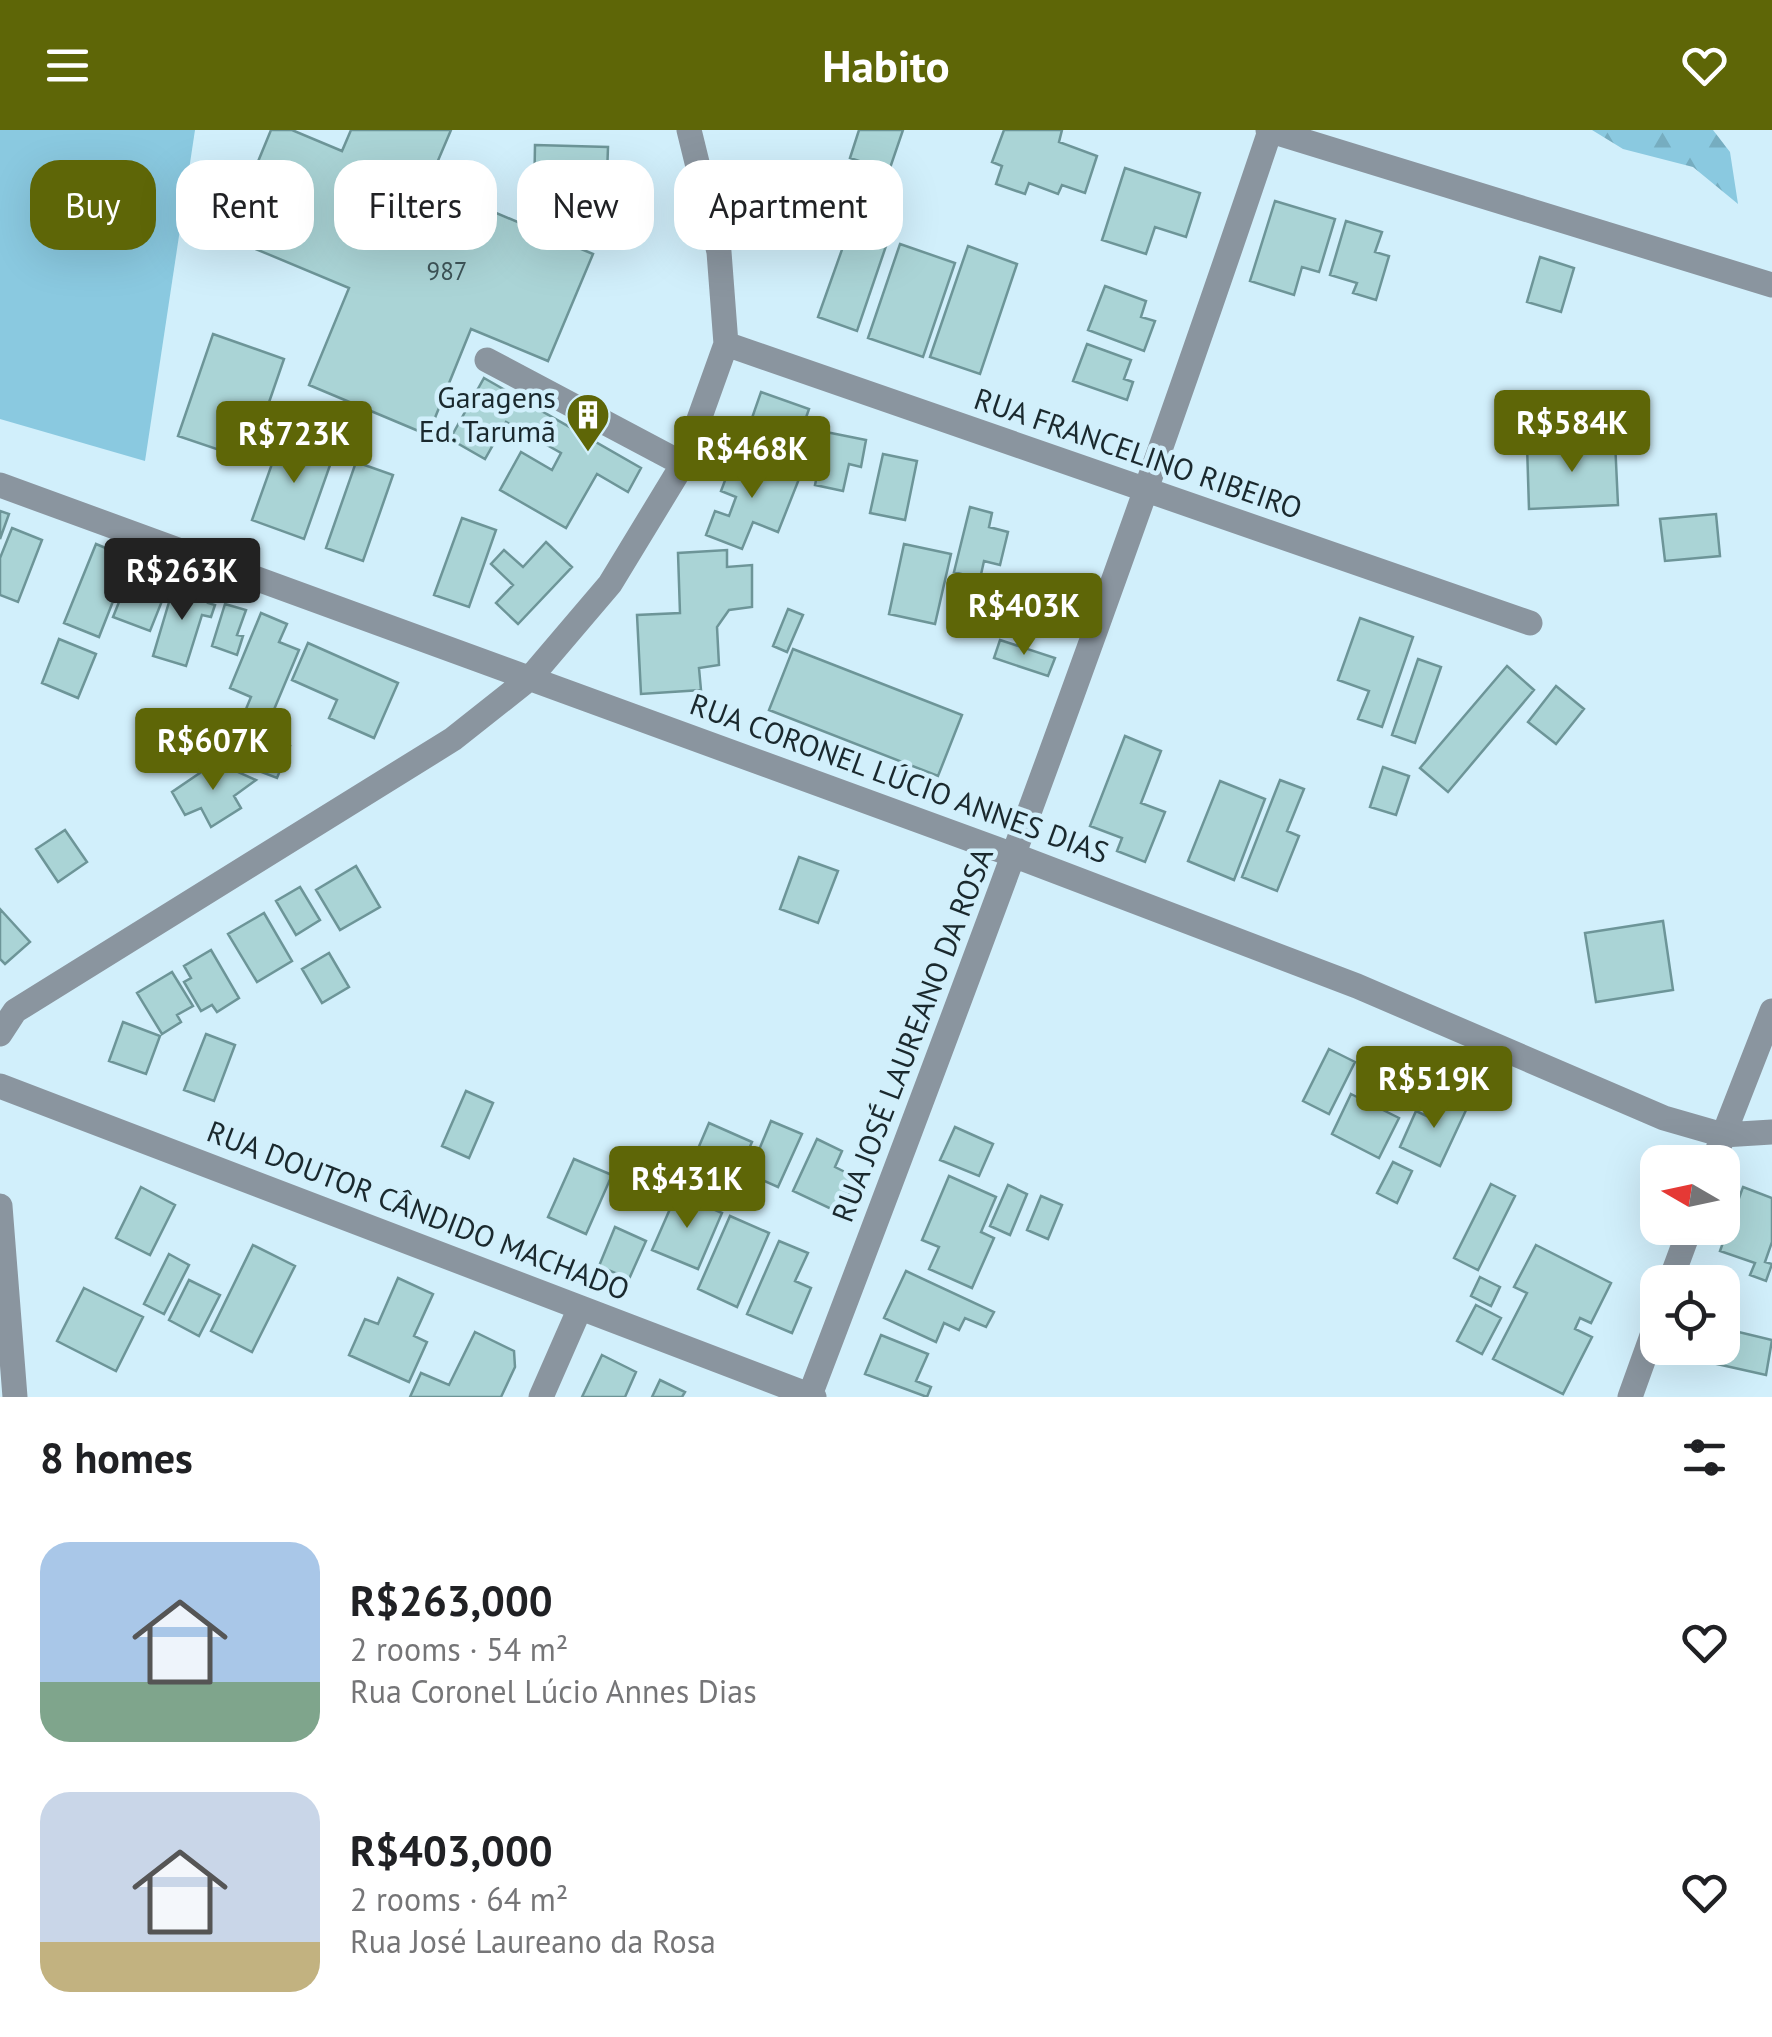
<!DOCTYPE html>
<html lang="en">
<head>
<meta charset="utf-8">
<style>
	:root { --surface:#fff; --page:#f6f6f6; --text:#202124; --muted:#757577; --accent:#5e6607 }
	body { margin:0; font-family:"PT Sans",sans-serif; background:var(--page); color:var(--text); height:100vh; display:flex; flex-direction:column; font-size:38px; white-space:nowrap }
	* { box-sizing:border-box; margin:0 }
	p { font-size:32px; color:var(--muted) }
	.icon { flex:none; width:55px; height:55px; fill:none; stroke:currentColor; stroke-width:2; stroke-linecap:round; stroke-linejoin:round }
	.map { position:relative; height:1267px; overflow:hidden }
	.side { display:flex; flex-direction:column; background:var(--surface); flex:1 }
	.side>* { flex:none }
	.top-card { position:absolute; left:30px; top:30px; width:1000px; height:90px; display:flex; gap:20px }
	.needle { width:65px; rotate:279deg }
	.controls { position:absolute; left:1640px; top:1015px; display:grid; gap:20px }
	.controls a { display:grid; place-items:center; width:100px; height:100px; border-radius:20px; background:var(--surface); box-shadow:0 10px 40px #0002; font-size:50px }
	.price { position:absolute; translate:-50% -85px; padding:0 22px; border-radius:10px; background:var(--accent); color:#fff; font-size:32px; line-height:65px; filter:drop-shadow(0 2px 5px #0008) }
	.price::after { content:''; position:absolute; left:50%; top:60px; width:30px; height:22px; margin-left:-15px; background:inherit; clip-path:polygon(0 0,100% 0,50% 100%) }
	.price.selected { background:#222; color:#fff }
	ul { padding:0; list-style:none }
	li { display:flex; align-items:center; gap:30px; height:250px; padding:0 40px }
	li span { display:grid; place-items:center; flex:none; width:280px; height:200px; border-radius:30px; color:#555 }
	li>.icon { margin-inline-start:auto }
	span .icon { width:120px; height:120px; fill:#fffc; stroke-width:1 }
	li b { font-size:42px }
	h2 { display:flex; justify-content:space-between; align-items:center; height:120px; padding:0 40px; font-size:42px }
	.tag { padding:0 35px; border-radius:30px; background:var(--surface); box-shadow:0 10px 40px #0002; font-size:35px; line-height:90px }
	.tag.selected { background:var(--accent); color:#fff }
	header { display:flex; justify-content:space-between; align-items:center; height:130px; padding:0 40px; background:var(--accent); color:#fff; font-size:45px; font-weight:700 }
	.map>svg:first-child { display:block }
</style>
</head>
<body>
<header><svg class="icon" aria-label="menu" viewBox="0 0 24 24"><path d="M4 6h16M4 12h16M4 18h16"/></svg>Habito<svg class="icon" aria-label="heart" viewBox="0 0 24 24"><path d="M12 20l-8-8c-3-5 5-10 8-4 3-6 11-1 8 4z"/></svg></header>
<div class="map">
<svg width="1772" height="1267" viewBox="0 0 1772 1267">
	<defs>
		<pattern id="forest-firs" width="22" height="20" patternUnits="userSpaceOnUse" patternTransform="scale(2.5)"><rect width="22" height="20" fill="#8ac9e0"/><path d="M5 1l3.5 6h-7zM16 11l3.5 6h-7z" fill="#76adc0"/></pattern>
	</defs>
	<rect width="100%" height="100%" fill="#d1effb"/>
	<path fill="#8ac9e0" d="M0 0H195L145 331 0 289Z"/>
	<path fill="url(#forest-firs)" d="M1592 0H1713L1730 22 1738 74 1693 37 1623 19Z"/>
	<path fill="#aad4d6" stroke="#6d9598" stroke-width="2.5" d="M271 0H292L342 21 351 0H451L428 54 593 124 548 231 471 199 428 305 309 255 349 158 227 107Z
		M859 0H903L889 41 850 28Z
		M1004 0H1062L1059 12 1097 26 1085 63 1062 55 1058 64 1029 53 1025 64 996 54 1002 36 992 32Z
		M535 15 608 17 606 75 534 72Z
		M1125 38 1200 63 1186 107 1155 97 1146 124 1102 110Z
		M841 55 900 75 857 201 818 187 844 114 824 106Z
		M1275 71 1335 89 1319 142 1302 137 1294 165 1250 151Z
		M1346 91 1382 102 1375 122 1389 126 1376 170 1353 163 1357 153 1330 145Z
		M900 114 955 133 923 227 868 208Z
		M968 116 1017 134 980 244 930 227Z
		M1540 127 1574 138 1561 182 1527 172Z
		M1105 156 1146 171 1141 187 1155 191 1144 221 1088 200Z
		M213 204 284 229 249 330 178 306Z
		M1087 214 1131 230 1124 249 1133 252 1127 270 1073 251Z
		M484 248 641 338 628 362 597 344 566 398 500 360 521 322 552 340 561 323 506 292 485 329 450 309Z
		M761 262 809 279 801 302 810 305 801 332 744 311Z
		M826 302 866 310 861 337 849 334 843 361 815 355Z
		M283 303 335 321 304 409 252 390Z
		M1615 311 1618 375 1529 379 1527 315Z
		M735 324 799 349 778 402 753 392 742 419 706 405 715 381 729 386 736 367 721 361Z
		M883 324 917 331 905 390 870 383Z
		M356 332 393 345 363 431 326 418Z
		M970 377 992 383 989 397 1008 402 1000 435 984 431 980 449 954 442Z
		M0 381 9 384 0 409Z
		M1716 384 1720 426 1665 431 1660 389Z
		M462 388 496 400 469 477 434 465Z
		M12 398 42 410 18 472 0 465V428Z
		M546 412 572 437 518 494 496 473 513 455 491 434 504 420 523 437Z
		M96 414 130 428 99 507 64 493Z
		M904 414 951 424 935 494 889 484Z
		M727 420V437L752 435V477L729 480 717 497 719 535 699 538 701 560 641 564 637 485 680 483 678 423Z
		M133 437 170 451 150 501 113 487Z
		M175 452 211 463 208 473 215 475 211 487 202 485 186 536 153 526Z
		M225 474 246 480 237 505 243 506 237 525 212 516Z
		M788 479 803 485 787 522 773 516Z
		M261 483 287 494 279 512 299 520 265 601 241 591 251 567 230 558Z
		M1360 488 1413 507 1382 597 1358 589 1369 561 1338 550Z
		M59 509 96 524 78 568 42 553Z
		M1000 510 1055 528 1048 546 994 528Z
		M308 513 398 553 374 608 329 588 337 570 292 550Z
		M793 519 962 585 938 646 769 580Z
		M1418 529 1441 537 1415 613 1392 605Z
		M1507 536 1534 560 1448 662 1420 638Z
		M1556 556 1584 579 1556 614 1528 592Z
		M228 592 290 616 277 648 215 624Z
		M1125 606 1161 621 1141 673 1165 682 1145 732 1117 721 1122 708 1090 696Z
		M216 632 256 650 234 666 241 678 211 697 201 678 185 685 172 662Z
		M1383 637 1409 646 1396 685 1370 677Z
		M1280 650 1304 659 1287 701 1299 706 1277 761 1242 747Z
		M1220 651 1265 669 1234 750 1188 731Z
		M65 700 87 732 58 752 36 719Z
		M799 727 838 741 818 793 780 779Z
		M356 736 380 777 340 800 316 760Z
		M300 757 320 790 296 805 276 771Z
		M0 779 30 812 5 834 0 829Z
		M264 783 292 831 257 852 228 804Z
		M1663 791 1673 860 1596 872 1585 803Z
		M211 820 239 868 217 882 212 875 201 881 184 852 191 848 184 836Z
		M329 823 349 857 322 873 302 839Z
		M172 842 193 876 177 885 181 892 162 904 137 863Z
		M123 892 160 906 146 944 109 931Z
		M206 904 235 915 214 971 184 960Z
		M1329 919 1355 932 1329 984 1303 971Z
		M466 961 493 973 469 1028 442 1016Z
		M1351 964 1399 988 1379 1028 1332 1004Z
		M1439 966 1467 978 1440 1036 1400 1017 1416 981 1429 987Z
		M771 991 802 1004 778 1057 749 1044Z
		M709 993 752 1012 737 1047 694 1028Z
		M955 997 993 1014 979 1046 940 1030Z
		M817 1009 842 1021 835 1037 857 1048 840 1083 793 1061Z
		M574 1029 612 1045 586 1104 548 1087Z
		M1393 1032 1412 1041 1397 1073 1377 1063Z
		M949 1046 996 1067 981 1102 994 1108 972 1158 929 1139 939 1117 922 1110Z
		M1491 1054 1515 1066 1478 1140 1454 1128Z
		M1008 1055 1027 1064 1010 1105 990 1096Z
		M141 1057 175 1075 150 1125 116 1108Z
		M1743 1057 1772 1068V1112L1765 1132 1772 1134 1766 1151 1750 1145 1755 1133 1720 1121Z
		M677 1063 722 1083 698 1139 652 1120Z
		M1041 1066 1062 1075 1048 1109 1027 1100Z
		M730 1086 769 1103 737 1177 698 1159Z
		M615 1097 646 1111 629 1149 599 1136Z
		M779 1111 808 1123 795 1151 811 1158 792 1203 747 1184Z
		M253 1115 295 1136 252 1222 211 1201Z
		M1536 1115 1611 1153 1591 1193 1580 1188 1575 1199 1592 1207 1563 1264 1493 1229 1527 1163 1514 1157Z
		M169 1124 189 1135 164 1184 144 1174Z
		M906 1141 994 1182 986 1197 965 1188 959 1200 944 1193 936 1212 884 1188Z
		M1480 1147 1500 1157 1491 1176 1471 1166Z
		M398 1148 433 1164 414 1206 427 1212 409 1252 349 1225 365 1189 378 1194Z
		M189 1150 220 1165 199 1206 169 1190Z
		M84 1158 143 1187 116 1241 57 1211Z
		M1476 1175 1501 1188 1482 1224 1457 1211Z
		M1722 1198 1772 1210 1766 1245 1708 1232 1711 1218H1722Z
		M475 1202 514 1221 515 1237 501 1267H410L421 1243 449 1255Z
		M881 1205 928 1224 916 1251 931 1257 927 1267 865 1244Z
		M602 1225 636 1242 625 1267H582Z
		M660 1250 685 1262 682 1267H652Z"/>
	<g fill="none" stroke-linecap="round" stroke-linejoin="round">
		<path stroke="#8a959f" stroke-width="25" d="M1268 0 1772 155
			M726 214 1530 493
			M487 230 683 334
			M0 355 1016 726 1357 856 1664 988 1723 1005 1772 1002
			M0 904 15 881 453 609 530 548 610 454 683 334 726 214 719 122 689 0
			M0 956 814 1267
			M1713 1032 1772 881
			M0 1076 15 1267
			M1670 1152 1690 1098
			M810 1265C970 846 1127 426 1270 1
			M541 1267 580 1178
			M1630 1267 1658 1189"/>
	</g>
	<defs>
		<symbol id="building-pin" viewBox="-11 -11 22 30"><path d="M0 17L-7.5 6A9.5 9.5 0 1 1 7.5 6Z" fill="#5e6607" stroke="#d1effb"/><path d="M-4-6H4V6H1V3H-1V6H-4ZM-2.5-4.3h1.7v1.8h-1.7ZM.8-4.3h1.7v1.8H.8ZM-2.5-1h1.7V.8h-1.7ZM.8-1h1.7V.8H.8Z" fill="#fff"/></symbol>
	</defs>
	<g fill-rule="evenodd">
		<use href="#building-pin" x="563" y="260" width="50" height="68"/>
	</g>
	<g text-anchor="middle" stroke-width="9" stroke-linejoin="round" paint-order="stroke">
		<g font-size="25" fill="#3e5458">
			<text x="447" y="150">987</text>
		</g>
		<g font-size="30" fill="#1a292e" stroke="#d1effb" text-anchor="end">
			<text x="556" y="278">Garagens<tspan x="556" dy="34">Ed. Tarumã</tspan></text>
		</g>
		<g font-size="30" fill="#1a292e" stroke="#d1effb">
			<text transform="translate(1138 324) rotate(19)" y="10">RUA FRANCELINO RIBEIRO</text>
			<text transform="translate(899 649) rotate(20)" y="10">RUA CORONEL LÚCIO ANNES DIAS</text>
			<text transform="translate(913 905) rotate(-69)" y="10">RUA JOSÉ LAUREANO DA ROSA</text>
			<text transform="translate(418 1081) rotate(21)" y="10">RUA DOUTOR CÂNDIDO MACHADO</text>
		</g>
	</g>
</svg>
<div class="controls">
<a><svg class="needle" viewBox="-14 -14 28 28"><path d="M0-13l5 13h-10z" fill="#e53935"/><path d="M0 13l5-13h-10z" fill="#757577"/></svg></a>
<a><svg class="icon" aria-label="locate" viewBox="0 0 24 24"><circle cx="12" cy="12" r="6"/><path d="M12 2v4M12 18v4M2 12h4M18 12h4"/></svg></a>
</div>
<b class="price" style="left:1572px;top:345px">R$584K</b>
<b class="price" style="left:294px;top:356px">R$723K</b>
<b class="price" style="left:752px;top:371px">R$468K</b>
<b class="price selected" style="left:182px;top:493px">R$263K</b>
<b class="price" style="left:1024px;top:528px">R$403K</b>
<b class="price" style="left:213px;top:663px">R$607K</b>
<b class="price" style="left:1434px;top:1001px">R$519K</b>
<b class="price" style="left:687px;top:1101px">R$431K</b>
<div class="top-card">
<a class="tag selected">Buy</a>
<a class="tag">Rent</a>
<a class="tag">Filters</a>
<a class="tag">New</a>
<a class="tag">Apartment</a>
</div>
</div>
<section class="side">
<h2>8 homes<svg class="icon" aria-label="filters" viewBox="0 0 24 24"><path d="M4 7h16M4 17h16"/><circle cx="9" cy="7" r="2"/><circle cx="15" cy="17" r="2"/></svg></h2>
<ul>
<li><span style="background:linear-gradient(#a9c7e8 70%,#7fa58c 0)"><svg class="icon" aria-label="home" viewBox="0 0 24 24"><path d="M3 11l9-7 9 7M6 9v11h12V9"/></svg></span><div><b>R$263,000</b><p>2 rooms · 54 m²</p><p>Rua Coronel Lúcio Annes Dias</p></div><svg class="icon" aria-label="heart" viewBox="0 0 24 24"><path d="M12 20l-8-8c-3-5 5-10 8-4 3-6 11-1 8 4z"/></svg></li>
<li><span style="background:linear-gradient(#c9d6e8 75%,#c2b280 0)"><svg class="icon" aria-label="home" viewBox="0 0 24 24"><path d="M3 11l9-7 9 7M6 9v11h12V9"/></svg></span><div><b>R$403,000</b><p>2 rooms · 64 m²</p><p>Rua José Laureano da Rosa</p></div><svg class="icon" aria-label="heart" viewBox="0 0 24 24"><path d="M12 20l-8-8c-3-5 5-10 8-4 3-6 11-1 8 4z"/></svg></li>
</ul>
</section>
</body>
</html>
